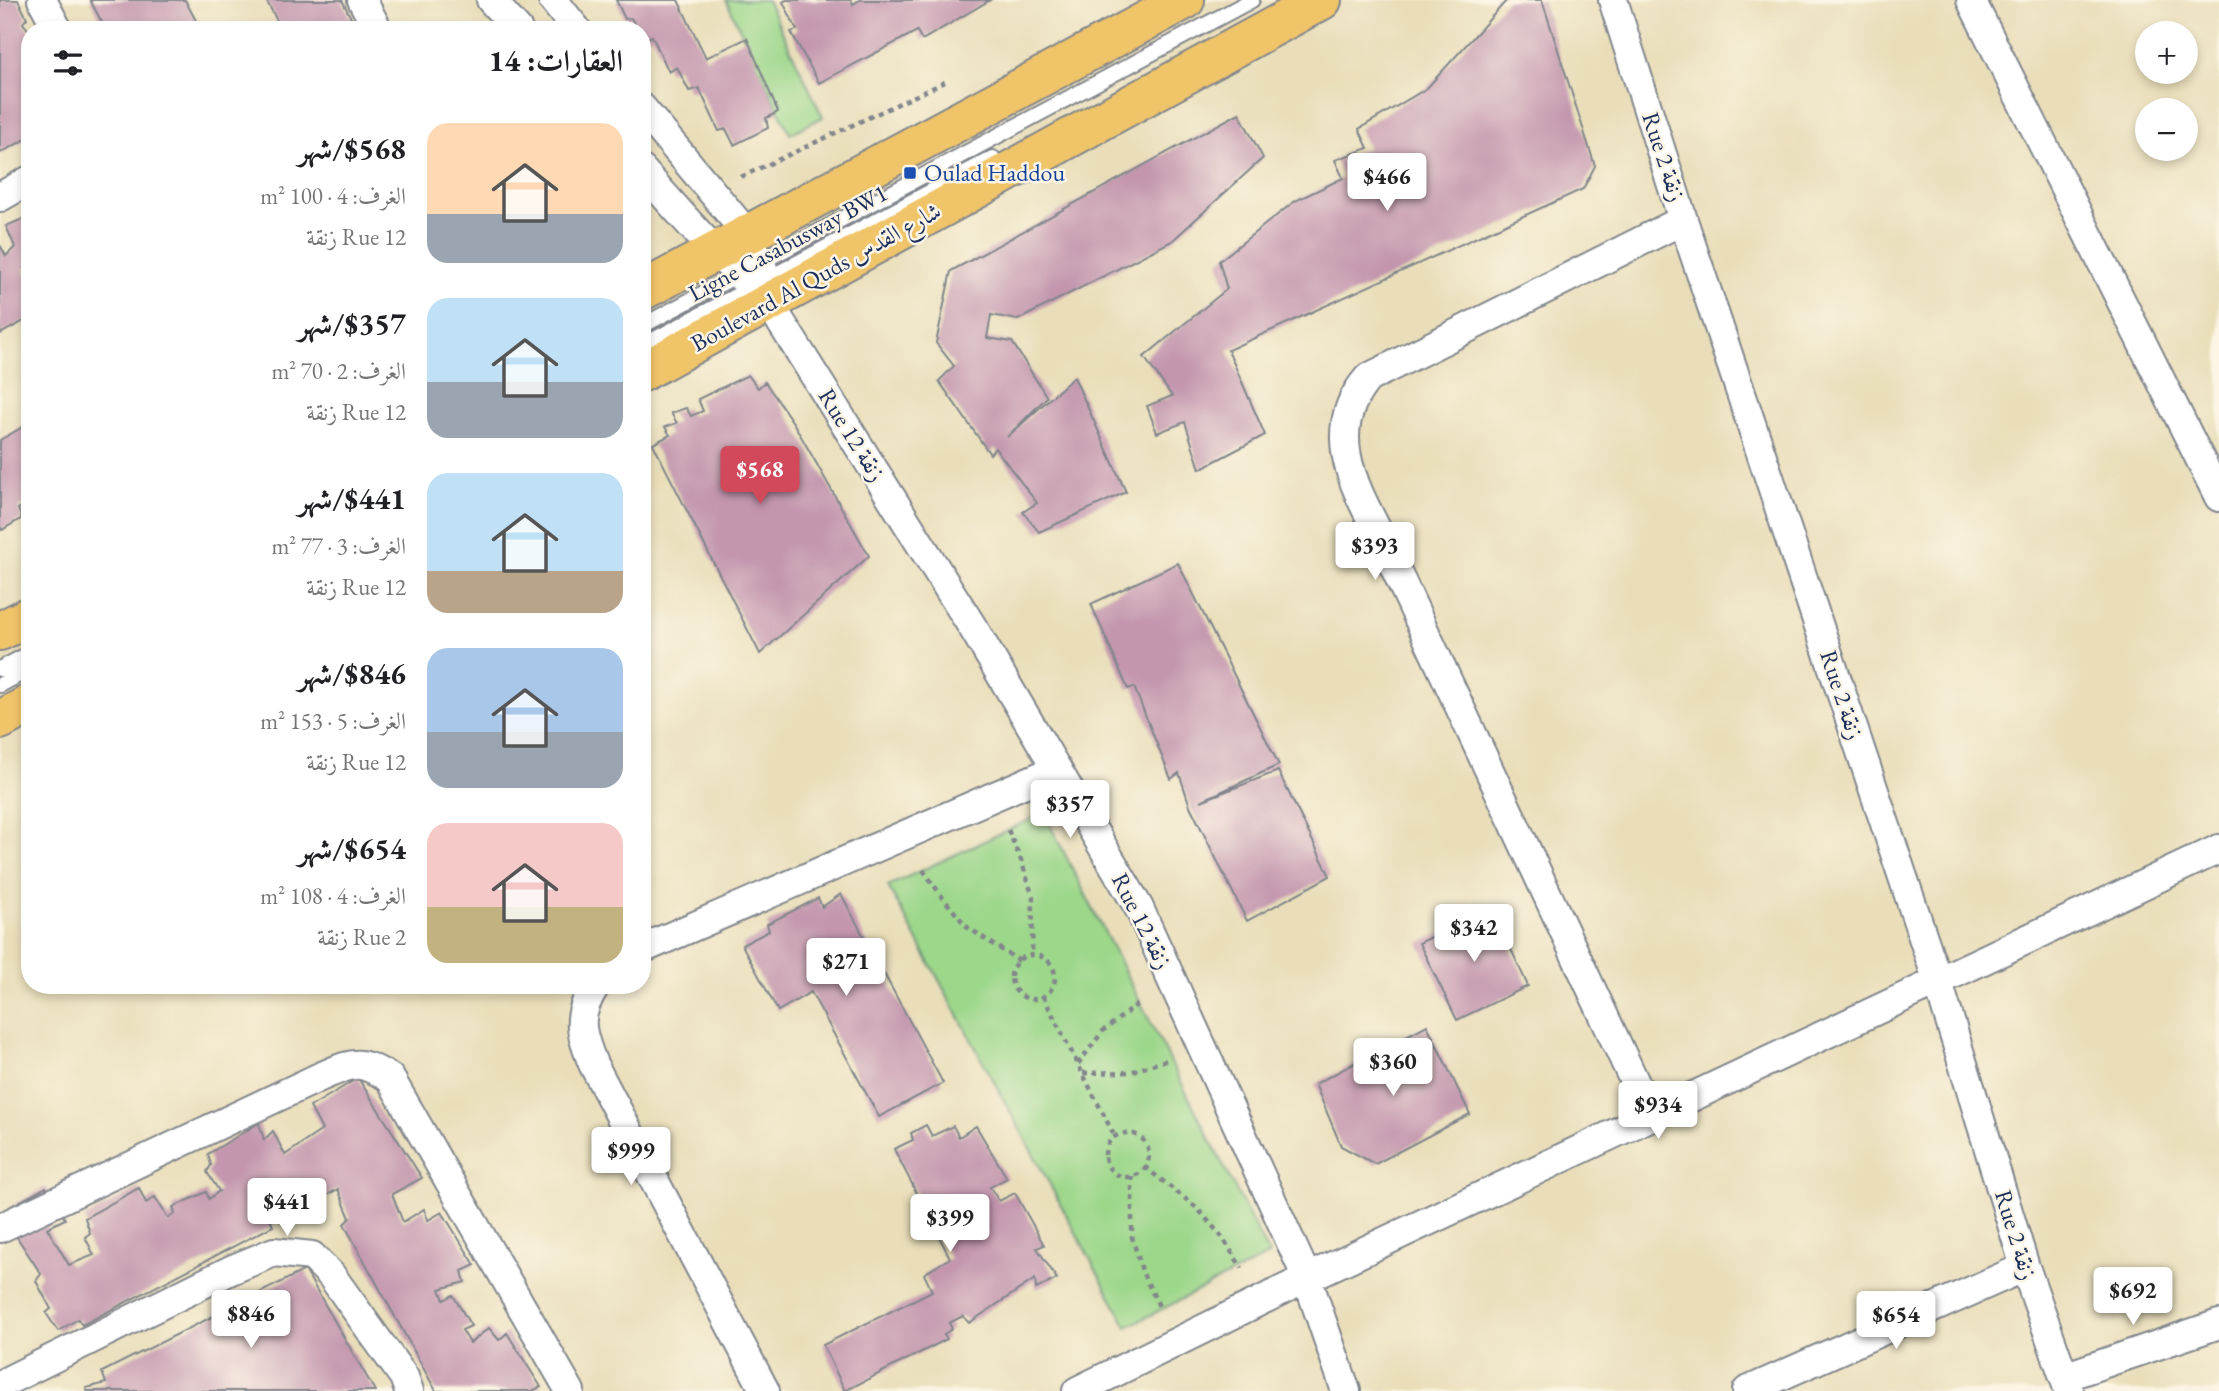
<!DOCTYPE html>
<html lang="ar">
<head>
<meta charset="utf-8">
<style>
	:root { --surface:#fff; --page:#f6f6f6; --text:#202124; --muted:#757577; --accent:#d1495b }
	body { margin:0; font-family:"EB Garamond",Amiri,serif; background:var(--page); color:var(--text); direction:rtl; height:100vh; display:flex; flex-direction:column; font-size:26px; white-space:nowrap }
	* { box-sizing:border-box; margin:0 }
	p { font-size:23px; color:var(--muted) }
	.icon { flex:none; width:38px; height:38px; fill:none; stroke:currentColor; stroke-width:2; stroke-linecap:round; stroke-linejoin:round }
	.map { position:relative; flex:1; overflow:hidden; direction:ltr }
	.side { position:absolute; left:21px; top:21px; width:630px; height:973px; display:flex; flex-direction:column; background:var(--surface); border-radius:28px; box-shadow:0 4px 10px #0003; direction:rtl }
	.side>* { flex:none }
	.controls { position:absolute; left:2135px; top:21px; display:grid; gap:14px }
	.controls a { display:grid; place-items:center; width:63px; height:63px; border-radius:50%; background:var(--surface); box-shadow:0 4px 10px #0003; font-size:35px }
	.price { position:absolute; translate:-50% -60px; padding:0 16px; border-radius:7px; background:#fff; color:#222; font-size:23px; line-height:46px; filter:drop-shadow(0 2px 4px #0008) }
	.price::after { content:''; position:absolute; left:50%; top:42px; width:21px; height:16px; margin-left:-10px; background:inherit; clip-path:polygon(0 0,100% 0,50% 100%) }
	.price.selected { background:var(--accent); color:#fff }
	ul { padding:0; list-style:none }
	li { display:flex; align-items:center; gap:21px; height:175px; padding:0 28px }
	li span { display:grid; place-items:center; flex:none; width:196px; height:140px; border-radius:21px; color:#555 }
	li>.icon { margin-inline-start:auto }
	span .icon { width:84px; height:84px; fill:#fffc; stroke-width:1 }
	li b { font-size:30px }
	h2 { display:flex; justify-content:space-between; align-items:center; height:84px; padding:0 28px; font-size:30px }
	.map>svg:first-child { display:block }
</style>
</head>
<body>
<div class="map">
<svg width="2219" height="1391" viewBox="0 0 2219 1391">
	<rect width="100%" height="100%" fill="#fcf5e5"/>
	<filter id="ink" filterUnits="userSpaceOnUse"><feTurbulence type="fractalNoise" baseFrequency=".0143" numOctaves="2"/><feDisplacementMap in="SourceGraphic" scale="14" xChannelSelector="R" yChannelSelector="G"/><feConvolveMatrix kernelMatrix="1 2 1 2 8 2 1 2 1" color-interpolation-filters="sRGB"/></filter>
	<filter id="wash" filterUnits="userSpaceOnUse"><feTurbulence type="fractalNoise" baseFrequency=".00686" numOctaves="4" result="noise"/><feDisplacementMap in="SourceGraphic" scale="28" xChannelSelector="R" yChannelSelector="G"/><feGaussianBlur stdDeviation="1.57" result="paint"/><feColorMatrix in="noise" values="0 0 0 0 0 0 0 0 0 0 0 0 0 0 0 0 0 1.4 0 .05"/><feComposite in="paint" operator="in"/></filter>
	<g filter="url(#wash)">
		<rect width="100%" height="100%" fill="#e9deb9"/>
		<path fill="#9cd78a" stroke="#5c8374" stroke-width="2" d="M726 0H767L823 117 790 134Z
			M1044 813 1269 1255 1127 1327 888 886Z"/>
		<g id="blocks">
			<path fill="#c396ae" d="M0 0H18L27 18 23 23 30 32V137L0 153Z
				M90 0H185L201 30H106Z
				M266 0H342L357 30H282Z
				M616 0H678L706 58 747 38 778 112 766 118 768 128 734 145 726 129 719 131 699 88 689 91 677 67 669 72 652 36 642 40V30H638L631 18 625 19Z
				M786 0H851L853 4 860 0H990L922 40 917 31 819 83 791 32 797 30 783 2Z
				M1507 0H1542L1595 166 1583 189 1228 350 1265 435 1200 469 1185 422 1157 433 1147 406 1172 396 1144 357 1227 289 1219 261 1295 201 1343 178 1335 160 1368 148 1359 129 1427 88Z
				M1239 113 1263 158 1172 241 1018 320 991 315 987 338 1012 342 1047 397 1007 437 1074 377 1126 492 1039 532 1023 512 1037 503 995 448 990 454 939 381 954 366 936 343 951 271Z
				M30 216V265L24 268 30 279V318L0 334V245L6 256 15 247 6 226Z
				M748 375 758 388 765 382 794 424 869 556 760 654 653 444 670 435 665 427 677 423 671 413 686 408 691 416 703 411 698 399Z
				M30 423V514L24 505 18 509 22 518 2 530 0 526V440Z
				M1178 563 1279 765 1201 801 1278 771 1330 876 1247 921 1190 806 1179 773 1171 779 1134 687 1128 689 1091 604Z
				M841 894 943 1083 879 1117 811 992 778 1011 742 945 769 931 767 924 818 898 822 907Z
				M1492 908 1528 986 1457 1020 1419 943Z
				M1427 1025 1470 1114 1375 1164 1341 1146 1315 1084Z
				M358 1078 422 1178 392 1194 403 1222 424 1209 428 1220 442 1212 475 1265 462 1271 465 1282 440 1289 444 1300 453 1295 471 1326 462 1330 470 1343 489 1328 499 1340 507 1333 541 1387 532 1391H436L344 1224 350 1218 338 1189 289 1217 286 1208 269 1217 273 1226 82 1325 78 1319 58 1331 46 1313 51 1309 36 1281 41 1274 13 1231 20 1226 10 1207 46 1187 65 1219 47 1228 69 1265 94 1255 85 1237 90 1233 85 1218 139 1188 146 1203 155 1197 168 1218 175 1214 173 1207 206 1192 209 1199 219 1191 207 1172 211 1165 208 1154 259 1123 264 1140 273 1131 285 1155 322 1130 310 1107Z
				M926 1125 932 1136 953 1126 959 1137 976 1126 1007 1178 990 1187 999 1201 1015 1193 1044 1245 1037 1248 1057 1279 1036 1289 1035 1279 969 1323 963 1316 949 1323 952 1329 944 1334 947 1339 845 1391 823 1345 932 1291 924 1274 950 1258 894 1149 913 1140 911 1133Z
				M305 1270 375 1391H87L86 1388 106 1383 102 1372Z"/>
		</g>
	</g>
	<g filter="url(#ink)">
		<use href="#blocks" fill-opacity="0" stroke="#82868c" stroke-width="2"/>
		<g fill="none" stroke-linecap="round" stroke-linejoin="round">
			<defs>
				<path id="service" d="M642 326 1252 0
					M642 346 993 158
					M0 669 30 653
					M0 685 30 669"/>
				<path id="minor" d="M42 0 58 30
					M362 0 378 30
					M491 0 518 30
					M553 0 577 30
					M1613 0 1683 220 1938 982 2025 1267 2069 1391
					M1971 0 2219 497
					M642 108 748 235 763 269 769 303
					M642 170C683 217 723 262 769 303L975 631 1139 908 1307 1278 1346 1391
					M0 197 30 180
					M642 949 1057 769
					M596 985C575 1016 580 1031 593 1064L765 1391
					M1651 1117 1380 536C1353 484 1323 430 1368 378L1683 220
					M0 1228 322 1076C356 1062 357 1059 390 1078L570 1391
					M2064 1377 2219 1324
					M5 1382 231 1270 274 1252 312 1256 331 1275 404 1377 409 1391
					M1077 1391 1307 1278 2219 849
					M1747 1391 2025 1267"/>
				<path id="primary" d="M642 291 1185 0
					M642 372 1322 0
					M0 631 30 616
					M0 720 30 704"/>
			</defs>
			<use href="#service" stroke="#82868c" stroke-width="18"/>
			<use href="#minor" stroke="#82868c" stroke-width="32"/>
			<use href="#primary" stroke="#82868c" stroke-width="42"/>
			<path stroke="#82868c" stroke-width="4.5" stroke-dasharray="5 5" stroke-linecap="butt" d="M741 177 945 82
				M1008 830 1021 860 1033 897 1032 956
				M923 870 943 898 967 927 1019 961
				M1011 977a22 22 0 1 1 44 0a22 22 0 1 1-44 0Z
				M1043 996 1115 1137
				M1078 1064 1103 1031 1140 1002
				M1083 1073 1131 1072 1169 1059
				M1105 1155a22 22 0 1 1 44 0a22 22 0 1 1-44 0Z
				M1145 1167 1197 1208 1222 1237 1242 1268
				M1132 1176V1237L1143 1274 1161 1310"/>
			<use href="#service" stroke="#fff" stroke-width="14"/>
			<use href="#minor" stroke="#fff" stroke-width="28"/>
			<use href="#primary" stroke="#f0c469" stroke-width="38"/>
		</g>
	</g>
	<rect fill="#1a4fb4" stroke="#fcf5e5" stroke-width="2.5" x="903" y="166" width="14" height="14" rx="3.5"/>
	<g text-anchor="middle" stroke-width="5" stroke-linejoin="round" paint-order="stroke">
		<g font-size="24" fill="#1b2f5e" stroke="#fcf5e5">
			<text transform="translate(1664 157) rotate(72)" y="8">Rue 2 زنقة</text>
			<text transform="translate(788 243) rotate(-28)" y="8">Ligne Casabusway BW1</text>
			<text transform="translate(816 277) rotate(-29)" y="8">Boulevard Al Quds شارع القدس</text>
			<text transform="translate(852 435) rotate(58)" y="8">Rue 12 زنقة</text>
			<text transform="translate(1842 695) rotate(72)" y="8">Rue 2 زنقة</text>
			<text transform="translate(1142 921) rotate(63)" y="8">Rue 12 زنقة</text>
			<text transform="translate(2016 1235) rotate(73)" y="8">Rue 2 زنقة</text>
		</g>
		<g font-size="24" fill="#164399" stroke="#fcf5e5" text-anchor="start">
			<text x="924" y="181">Oulad Haddou</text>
		</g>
	</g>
</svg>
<div class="controls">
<a>+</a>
<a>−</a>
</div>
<b class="price" style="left:1387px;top:213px">$466</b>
<b class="price selected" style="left:760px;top:506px">$568</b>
<b class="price" style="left:1375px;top:582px">$393</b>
<b class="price" style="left:1070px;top:840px">$357</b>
<b class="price" style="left:1474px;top:964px">$342</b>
<b class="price" style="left:846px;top:998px">$271</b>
<b class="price" style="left:1393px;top:1098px">$360</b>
<b class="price" style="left:1658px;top:1141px">$934</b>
<b class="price" style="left:631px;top:1187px">$999</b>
<b class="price" style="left:287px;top:1238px">$441</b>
<b class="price" style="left:950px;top:1254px">$399</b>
<b class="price" style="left:2133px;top:1327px">$692</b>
<b class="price" style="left:251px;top:1350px">$846</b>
<b class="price" style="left:1896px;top:1351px">$654</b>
<section class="side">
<h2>العقارات: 14<svg class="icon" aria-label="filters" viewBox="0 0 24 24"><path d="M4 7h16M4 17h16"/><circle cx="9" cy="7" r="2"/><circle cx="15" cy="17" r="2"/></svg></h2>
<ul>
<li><span style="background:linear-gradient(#ffd9b3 65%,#9aa5b1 0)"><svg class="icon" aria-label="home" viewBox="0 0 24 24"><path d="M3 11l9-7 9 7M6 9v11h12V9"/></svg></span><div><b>$568/شهر</b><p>الغرف: 4 · 100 m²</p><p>Rue 12 زنقة</p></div></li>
<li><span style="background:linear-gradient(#bfe0f5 60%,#9aa5b1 0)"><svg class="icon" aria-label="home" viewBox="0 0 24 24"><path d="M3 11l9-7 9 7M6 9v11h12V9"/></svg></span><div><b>$357/شهر</b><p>الغرف: 2 · 70 m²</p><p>Rue 12 زنقة</p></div></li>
<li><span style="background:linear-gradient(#bfe0f5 70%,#b9a48a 0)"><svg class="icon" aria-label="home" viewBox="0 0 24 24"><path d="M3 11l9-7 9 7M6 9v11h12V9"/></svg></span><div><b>$441/شهر</b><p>الغرف: 3 · 77 m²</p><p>Rue 12 زنقة</p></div></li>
<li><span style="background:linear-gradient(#a9c7e8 60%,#9aa5b1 0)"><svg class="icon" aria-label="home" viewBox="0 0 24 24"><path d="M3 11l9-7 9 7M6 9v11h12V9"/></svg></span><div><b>$846/شهر</b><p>الغرف: 5 · 153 m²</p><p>Rue 12 زنقة</p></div></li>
<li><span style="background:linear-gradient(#f6c9c9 60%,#c2b280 0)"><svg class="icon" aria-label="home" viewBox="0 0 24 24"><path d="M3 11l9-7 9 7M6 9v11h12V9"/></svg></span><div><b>$654/شهر</b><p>الغرف: 4 · 108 m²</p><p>Rue 2 زنقة</p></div></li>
</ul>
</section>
</div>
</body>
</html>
